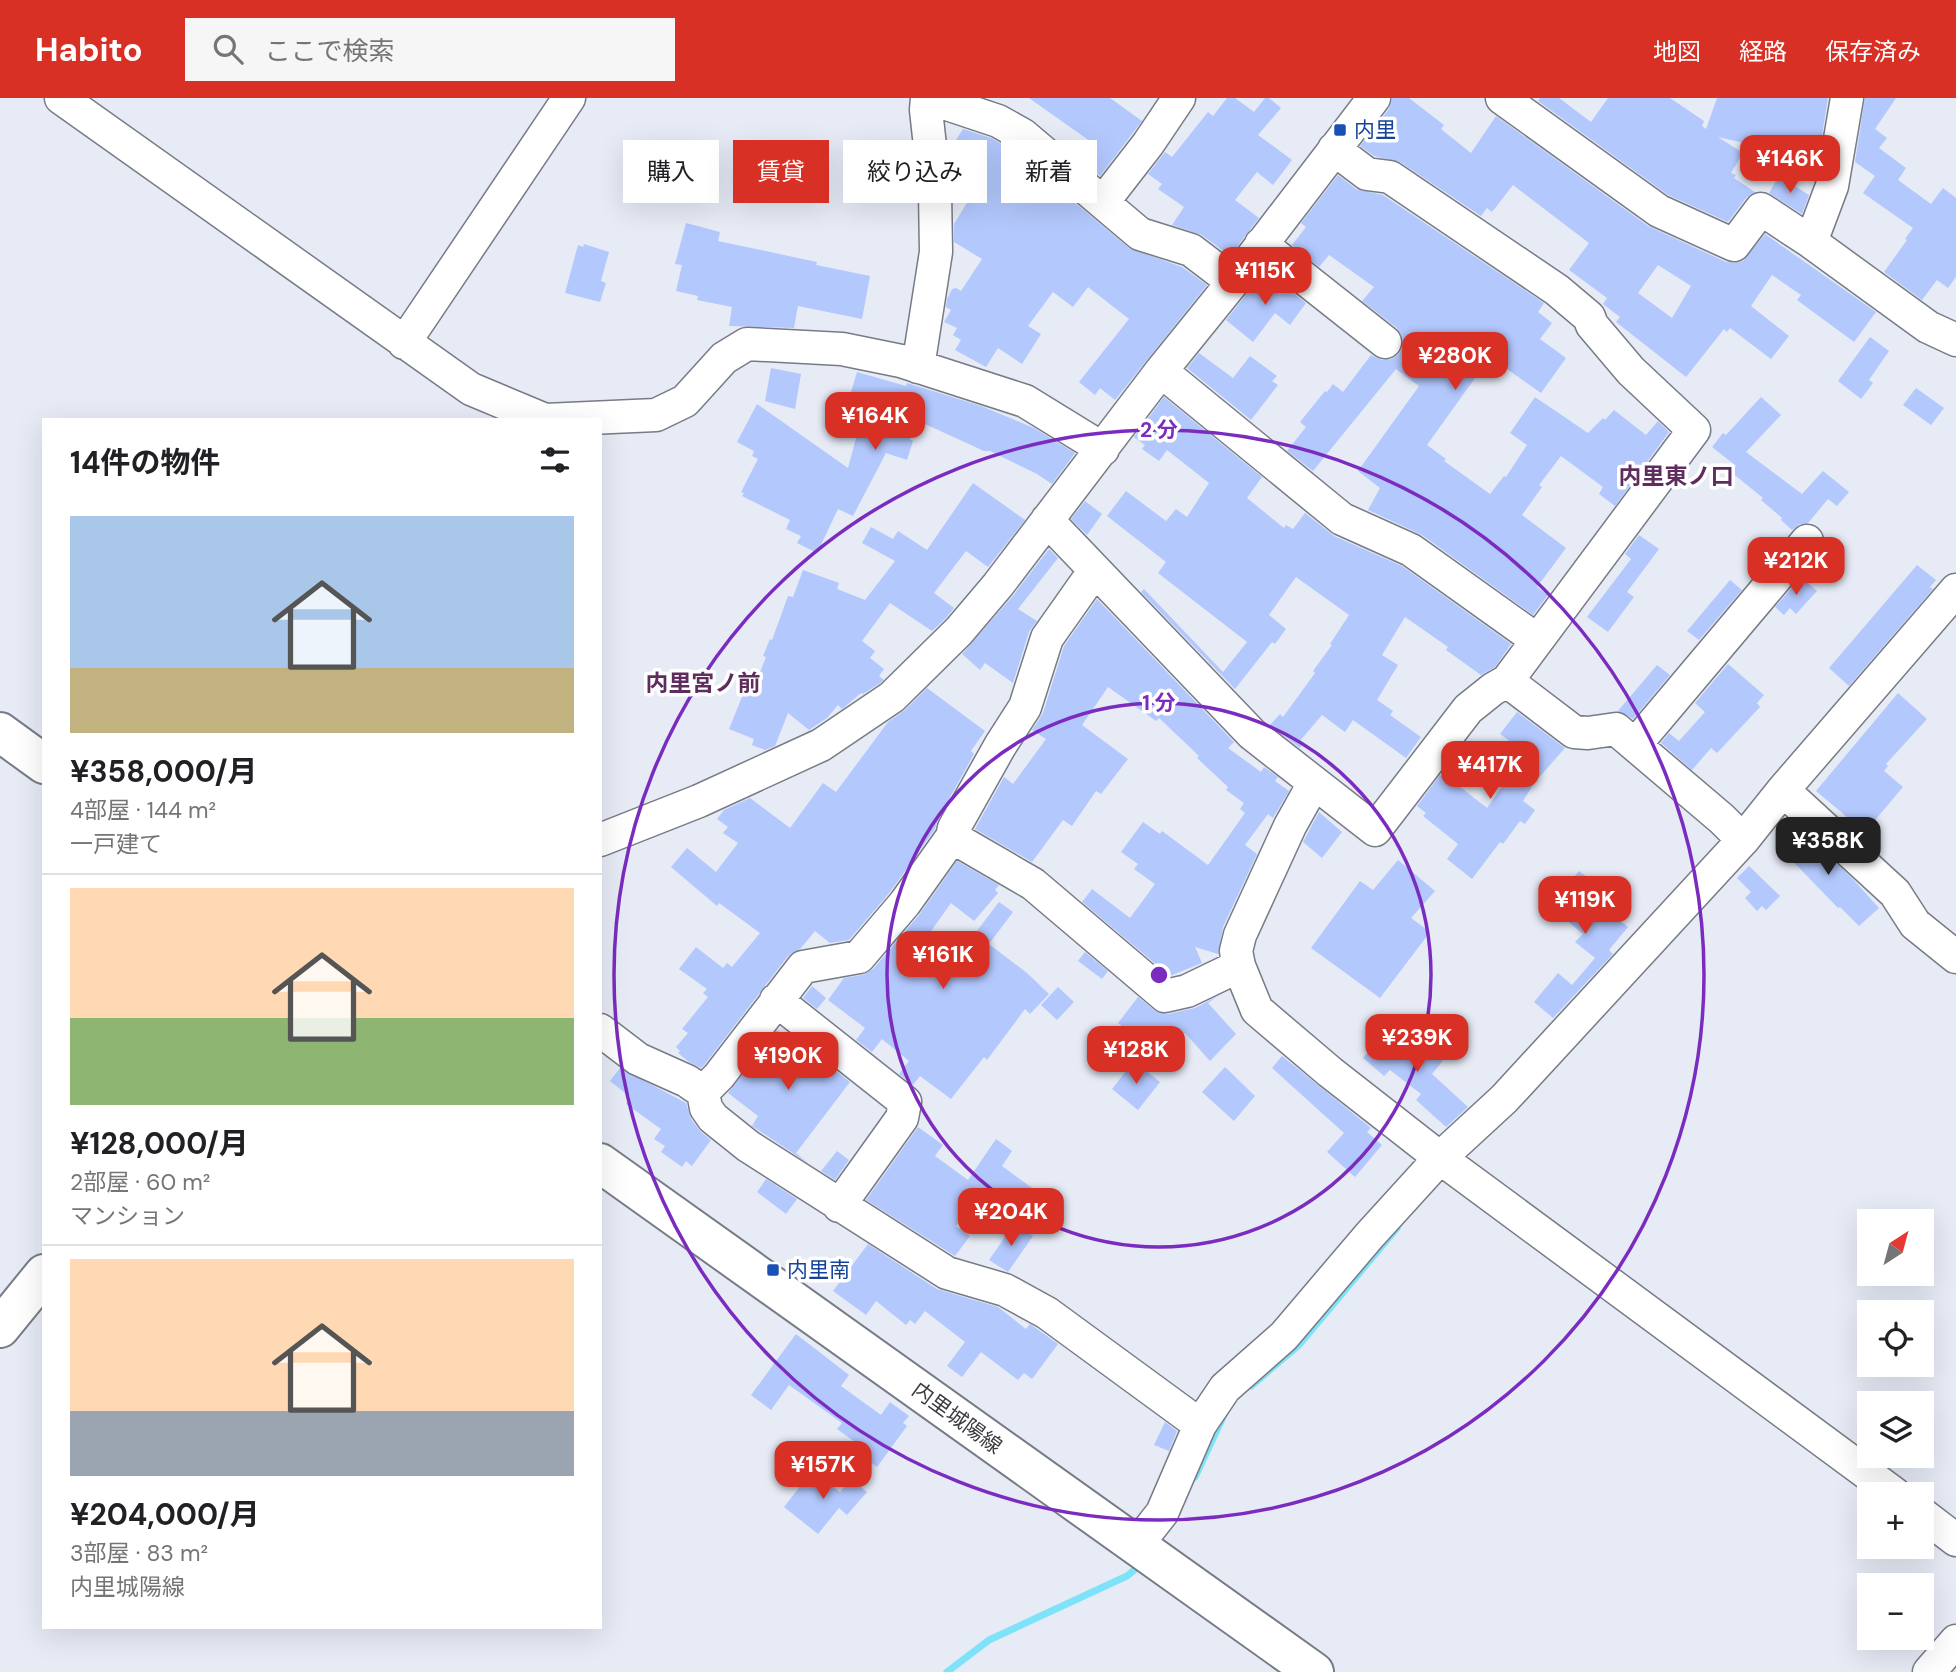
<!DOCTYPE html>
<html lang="ja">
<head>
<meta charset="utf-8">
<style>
	:root { --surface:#fff; --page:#f6f6f6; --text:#202124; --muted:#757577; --line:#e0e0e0; --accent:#d93025 }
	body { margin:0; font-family:"DM Sans","Noto Sans JP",sans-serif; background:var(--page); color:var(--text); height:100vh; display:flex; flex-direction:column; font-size:26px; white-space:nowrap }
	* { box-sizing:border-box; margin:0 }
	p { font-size:23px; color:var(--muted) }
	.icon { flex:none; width:38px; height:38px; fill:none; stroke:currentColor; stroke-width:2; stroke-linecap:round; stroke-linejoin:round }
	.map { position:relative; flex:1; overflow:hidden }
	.drawer { position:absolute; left:42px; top:320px; width:560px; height:1211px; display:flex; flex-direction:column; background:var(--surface); border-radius:0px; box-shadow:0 7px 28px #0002 }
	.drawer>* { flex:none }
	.guide { position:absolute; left:623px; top:42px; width:665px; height:63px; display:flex; gap:14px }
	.needle { width:46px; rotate:36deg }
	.tools { position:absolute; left:1857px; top:1111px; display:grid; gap:14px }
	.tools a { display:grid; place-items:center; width:77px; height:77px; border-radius:0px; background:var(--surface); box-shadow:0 7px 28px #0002; font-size:35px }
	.price { position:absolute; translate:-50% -60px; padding:0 16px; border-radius:14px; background:var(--accent); color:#fff; font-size:23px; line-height:46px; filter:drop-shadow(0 2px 4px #0008) }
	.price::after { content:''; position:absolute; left:50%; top:42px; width:21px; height:16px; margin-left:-10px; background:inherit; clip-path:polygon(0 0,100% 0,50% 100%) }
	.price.active { background:#222; color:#fff }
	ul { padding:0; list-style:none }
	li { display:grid; align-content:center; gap:14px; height:371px; padding:0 28px }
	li+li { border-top:2px solid var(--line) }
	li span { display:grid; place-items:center; height:217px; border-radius:0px; color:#555 }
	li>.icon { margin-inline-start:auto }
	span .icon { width:126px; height:126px; fill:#fffc; stroke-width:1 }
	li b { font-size:30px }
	h2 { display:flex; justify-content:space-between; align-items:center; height:84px; padding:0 28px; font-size:30px }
	.pill { padding:0 24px; border-radius:0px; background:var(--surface); box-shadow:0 7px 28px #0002; font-size:24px; line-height:63px }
	.pill.active { background:var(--accent); color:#fff }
	header { display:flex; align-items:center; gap:42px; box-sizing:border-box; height:98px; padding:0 35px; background:var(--accent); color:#fff }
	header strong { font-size:33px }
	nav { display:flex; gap:38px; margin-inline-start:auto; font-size:24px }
	.search { width:490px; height:63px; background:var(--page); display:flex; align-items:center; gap:18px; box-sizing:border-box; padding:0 24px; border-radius:0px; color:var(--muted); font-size:26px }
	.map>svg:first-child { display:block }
</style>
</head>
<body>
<header>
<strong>Habito</strong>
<div class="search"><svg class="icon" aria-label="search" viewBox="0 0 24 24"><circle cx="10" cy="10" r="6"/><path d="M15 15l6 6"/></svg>ここで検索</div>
<nav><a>地図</a><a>経路</a><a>保存済み</a></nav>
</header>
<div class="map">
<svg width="1956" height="1574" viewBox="0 0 1956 1574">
	<rect width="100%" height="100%" fill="#e6ebf6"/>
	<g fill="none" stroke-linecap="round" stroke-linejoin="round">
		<path stroke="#7ee3f9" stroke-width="7" d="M1251 1288 1299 1247 1397 1130
			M1195 1379 1224 1317
			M947 1574 989 1542 1127 1478 1138 1469"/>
	</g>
	<path fill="#b3c8fd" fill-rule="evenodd" d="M1029 0H1110L1142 23 1100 78 1081 62 1094 46Z
		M1227 0H1235L1254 14 1265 0H1269L1281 10 1258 37 1292 62 1273 87 1257 74 1235 102 1259 120 1230 158 1202 137 1172 127 1184 109 1158 91 1162 86 1148 76 1165 54 1172 59 1208 14 1213 18Z
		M1392 0H1409L1444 27 1441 31 1471 55 1496 18 1648 128 1726 164 1735 165 1743 163 1765 136 1876 214 1854 244 1797 202 1801 197 1772 177 1751 208 1789 238 1771 261 1730 230 1727 234 1724 231 1686 279 1616 224 1620 219 1603 206 1607 200 1569 172 1589 145 1513 87 1492 114 1487 110 1481 118 1400 64 1374 58 1360 48 1389 11ZM1658 167 1691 188 1672 220 1638 195Z
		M1540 0H1559L1591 24 1608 0H1670L1704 23 1702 28 1706 31 1717 0H1828L1818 62 1718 39 1743 55 1731 75 1736 77 1734 80 1755 94 1746 100 1728 124 1668 97 1538 3Z
		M1865 0H1896L1875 31 1887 40 1879 50 1906 70 1898 82 1931 106 1943 90 1956 100V179L1948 190 1937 182 1922 202 1884 174 1907 142 1905 141 1913 130 1863 95 1875 78 1855 64Z
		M963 31 991 40 1012 52 1129 150 1182 169 1207 187 1115 302 1100 290 1095 297 1079 284 1129 221 1088 189 1073 209 1053 194 1028 228 1041 236 1022 266 998 250 986 269 955 252 961 242 953 237 957 230 944 224 951 212 946 209 947 201 952 191 956 190 961 193 982 161 954 144V126L973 95 952 75 949 53Z
		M1338 77 1356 91 1383 97 1544 205 1538 214 1552 225 1540 241 1566 260 1541 295 1490 259 1427 347 1446 361 1444 363 1490 396 1504 378 1506 379 1527 347 1510 335 1535 299 1588 335 1603 320 1605 322 1614 312 1646 337 1658 323 1669 334 1615 408 1599 396 1603 389 1561 358 1539 387 1542 389 1522 417 1566 450 1537 489 1548 497 1533 517 1422 437 1368 412 1380 390 1358 373 1419 288 1396 271 1313 373 1287 353 1306 329 1300 324 1325 293 1327 294 1333 286 1343 294 1371 257 1382 262 1391 261 1399 256 1403 247 1402 238 1397 230 1362 203 1374 189 1329 157 1319 169 1292 147 1306 129 1301 125Z
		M1779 78 1809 97 1802 116 1769 95Z
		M686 125 720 134 718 143 817 164 816 167 870 178 862 221 798 208 794 230 729 228 732 209 697 202 698 198 676 193 682 167 675 166Z
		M584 146 609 154 601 183 606 185 600 204 565 195 578 147 583 149Z
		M1265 173 1306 205 1290 227 1275 215 1253 244 1226 222Z
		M1870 239 1889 253 1869 282 1873 285 1861 301 1838 283Z
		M1199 255 1233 280 1250 258 1277 278 1272 283 1278 287 1251 322 1187 270Z
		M771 270 801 276 795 311 765 303Z
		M857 274 906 288 907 285 981 308 1034 330 1075 355 1052 386 1037 376 990 353H984L925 326 923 328 881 311 877 317 913 343 907 362 886 355 853 418 838 411 817 455 797 445 801 438 786 431 790 422 742 398 744 395 741 394 758 361 752 358 754 353 737 344 757 306 848 370 859 329 842 324Z
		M1916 290 1944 310 1931 327 1903 307Z
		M1164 299 1262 379 1247 400 1284 430 1286 427 1293 431 1305 415 1334 438 1402 468 1511 546 1495 569 1481 577 1446 552 1448 549 1405 519 1382 557 1398 567 1377 602 1393 613 1390 617 1421 639 1406 660 1353 622 1345 634 1322 617 1299 644 1302 647 1300 650 1270 627 1280 616 1283 619 1315 575 1313 573 1332 547 1330 546 1349 517 1296 479 1269 517 1286 531 1275 546 1272 544 1235 591 1141 494 1144 491 1223 574 1247 544 1158 475 1166 464 1107 418 1126 393 1166 423 1176 411 1187 419 1209 385 1167 352 1159 363 1142 351 1145 347 1134 339Z
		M1761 299 1781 317 1746 354 1802 396 1823 373 1849 394 1837 408 1828 401 1808 425 1800 426 1792 432 1781 422 1782 420 1761 402 1763 400 1731 374 1736 368 1712 349 1723 335 1726 337Z
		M973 385 1025 422 988 469 966 453 934 495 954 510 946 520 932 533 890 505 862 543 875 553 870 560 884 571 879 578 884 582 880 585 863 596 861 595 842 611 838 607 827 620 809 632 788 615 775 648 765 652 752 647 754 641 729 631 746 589 753 592 766 559 763 558 770 541 772 542 788 498 793 499 803 472 839 485 837 491 865 502 895 463 862 445 871 429 893 441 898 433 927 452Z
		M1085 403 1102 416 1087 437 1071 421Z
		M1639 437 1659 451 1627 494 1634 499 1608 534 1587 519 1631 461 1625 456Z
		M1049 451 1058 460 1018 511 1037 523 1029 534 1013 585 985 565 980 572 962 556 1012 499Z
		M1917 467 1936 482 1930 489 1933 491 1849 588 1829 570Z
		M1801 479 1817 493 1796 516 1790 510 1784 517 1775 509Z
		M1730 482 1742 492 1699 542 1687 533Z
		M1097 501 1234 644 1228 650 1261 674 1264 669 1278 679 1275 683 1289 693 1273 720 1268 716 1245 747 1257 756 1223 829 1218 856 1195 849 1202 865 1170 878 1082 804 1092 791 1130 820 1155 786 1134 771 1138 766 1121 754 1143 724 1160 736 1162 733 1208 767 1245 715 1240 711 1244 705 1226 692 1228 689 1197 660 1199 658 1159 620 1156 623 1108 589 1082 627 1128 661 1101 696 1096 693 1072 728 1063 722 1032 764 975 731 1004 679 1013 686 1046 641 1032 632 1043 615 1064 548Z
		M1728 566 1764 597 1757 605 1760 609 1717 655 1711 650 1692 672 1661 645 1669 635 1679 643 1705 614 1695 605Z
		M1657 567 1670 577 1633 621 1618 613Z
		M927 590 985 633 971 653 974 656 938 721 935 731 890 794 849 842 830 845 815 833 800 851 788 858 705 966 701 970 689 964 678 955 680 953 676 949 688 935 682 931 708 899 703 895 707 891 679 871 696 849 723 870 727 865 732 869 760 835 719 805 717 808 671 769 687 750 716 774 738 745 723 735 728 729 717 721 724 712 750 700 790 730 823 685 836 694 888 624 905 612Z
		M1898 595 1927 621 1886 666 1888 668 1884 673 1903 689 1865 734 1816 693Z
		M1517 614 1565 650 1535 684 1523 703 1535 712 1525 726 1520 723 1503 746 1500 744 1472 781 1447 761 1458 746 1423 718 1426 715 1417 708 1440 677 1448 683 1450 681 1487 710 1505 684 1506 685 1530 658 1500 636Z
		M1319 714 1342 734 1322 760 1303 744Z
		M1796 729 1850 778 1879 810 1859 828 1840 809 1838 810 1777 747Z
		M1398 762 1435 793 1411 820 1430 834 1380 900 1311 850 1360 783 1373 792Z
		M957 763 999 787 995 792 998 795 974 823 951 805 919 850 947 872 999 804 1013 814 989 846 1027 875 1049 896 1030 916 1025 911 987 962 984 959 951 1001 920 978 913 987 899 976 909 963 882 941 872 954 856 942 865 930 828 902 844 880 862 877 873 871 919 817Z
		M1749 768 1780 798 1766 812 1762 808 1757 813 1745 800 1751 794 1737 780Z
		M1579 773 1624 807 1617 820 1628 829 1609 852 1613 856 1553 920 1534 904 1558 875 1572 887 1595 860 1575 844 1583 836 1564 820 1570 812 1556 801Z
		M1085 854 1108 873 1102 881 1078 863Z
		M812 888 826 900 817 911 803 900Z
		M1058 889 1074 904 1057 922 1041 907Z
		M1218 898 1208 905 1236 936 1210 963 1185 935 1149 968 1129 946 1137 939 1118 925 1138 899 1154 912 1168 916 1195 910Z
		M1388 930 1422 959 1435 944 1449 955 1432 976 1468 1009 1446 1029 1416 1002 1421 996 1390 972 1384 978 1363 960Z
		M777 932 814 959 816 957 850 984 796 1055 808 1065 752 1028 758 1018 728 995Z
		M1282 958 1371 1030 1367 1034 1382 1047 1355 1079 1327 1054 1344 1035 1272 970Z
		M1134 963 1160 984 1138 1012 1112 991Z
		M1225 969 1255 998 1234 1023 1202 994Z
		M620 970 686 1005 691 1021 701 1034 711 1042 692 1068 686 1063 682 1069 661 1054 665 1048 654 1041 661 1031 626 1006 630 999 610 983Z
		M918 1029 943 1047 935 1058 968 1082 996 1041 1012 1053 1002 1068 1032 1090 1008 1123 976 1100 956 1128 970 1138 955 1158 866 1102Z
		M837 1053 849 1062 835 1082 821 1073Z
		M766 1081 797 1101 786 1116 757 1094Z
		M1014 1126 1033 1138 1008 1174 989 1162Z
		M868 1146 937 1191 998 1209 1026 1231 1030 1226 1058 1246 1032 1281 1024 1275 1018 1282 981 1254 962 1279 947 1268 965 1244 925 1213 915 1226 910 1222 906 1227 876 1203 866 1217 833 1193Z
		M796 1236 849 1277 841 1288 881 1317 890 1304 909 1318 903 1325 907 1328 877 1369 851 1350 855 1344 837 1331 842 1325 789 1287 771 1312 751 1297Z
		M1165 1324 1177 1333 1169 1353 1154 1347Z
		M812 1373 840 1394 851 1381 867 1394 847 1417 839 1410 818 1436 784 1409Z"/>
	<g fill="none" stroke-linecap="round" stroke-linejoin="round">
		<defs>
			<path id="minor" d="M61 0 471 291 545 322 656 317 685 303 724 260 747 246 842 251 901 263 1025 303 1103 351
				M929 0 998 23 1023 37 1140 136 1191 152 1233 184
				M1502 0 1659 113 1734 147 1761 111 1811 144
				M1847 0 1832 88 1811 144 1928 229 1956 242
				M1103 104 1148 46 1179 0
				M1261 146 1385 244
				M404 245 569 0
				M918 269 936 154 935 93 926 12 927 0
				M1161 273 1342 421 1411 452 1537 542
				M1047 422 1252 636 1375 732 1468 611 1493 591 1507 583 1694 332 1631 273 1592 227 1589 219 1557 192 1390 79 1367 76 1334 51
				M1507 583 1574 634 1588 635 1616 631 1722 721 1743 742
				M1635 647 1807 443
				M1314 685 1290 728 1240 837 1236 853 1239 868 1257 912 1330 974 1440 1060 1895 1396
				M1783 692 1895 795 1915 826 1956 859
				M952 739 954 730 1000 648 1025 609 1047 540 1095 472
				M600 742 699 703 821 647 892 599 959 533 998 487 1161 273 1233 184 1374 0
				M776 902 905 1004 902 1020 839 1108
				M600 932 638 961 687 983 703 994 706 1010 713 1020 748 1048 947 1175 1005 1192 1047 1215 1200 1327
				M703 994 719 978 803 869 859 859 905 805 952 739 1033 786 1165 898 1187 893 1239 868
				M1922 1416 1956 1442
				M1136 1448 1162 1415 1200 1327 1225 1290 1284 1238 1369 1138 1440 1060 1504 1001 1743 742 1783 692 1956 492
				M1929 1574 1956 1543"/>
			<path id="major" d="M0 634 44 666
				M600 1065 1314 1574
				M0 1230 44 1176"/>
		</defs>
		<use href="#minor" stroke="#777b85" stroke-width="35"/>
		<use href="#major" stroke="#777b85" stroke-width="42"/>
		<use href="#minor" stroke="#fff" stroke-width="32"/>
		<use href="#major" stroke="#fff" stroke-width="38"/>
	</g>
	<g fill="none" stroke="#7b2cbf" stroke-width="3.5">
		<circle cx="1159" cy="877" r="272"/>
		<circle cx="1159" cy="877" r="545"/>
	</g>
	<g fill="#1a4fb4" stroke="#fff" stroke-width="2.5">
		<rect x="1333" y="25" width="14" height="14" rx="3.5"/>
		<rect x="766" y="1165" width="14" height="14" rx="3.5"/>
	</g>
	<g text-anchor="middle" stroke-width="7" stroke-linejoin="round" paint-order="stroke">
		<g font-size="21" fill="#164399" stroke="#fff" text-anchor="start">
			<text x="1354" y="39">内里</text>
			<text x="787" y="1179">内里南</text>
		</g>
		<g font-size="21" fill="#3b3c41" stroke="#fff">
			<text transform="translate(957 1320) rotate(36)" y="7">内里城陽線</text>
		</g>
		<g font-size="23" font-weight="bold" fill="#5f2d5d" stroke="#fff">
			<text x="1676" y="386">内里東ノ口</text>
			<text x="703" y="593">内里宮ノ前</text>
		</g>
	</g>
	<circle cx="1159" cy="877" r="10" fill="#7b2cbf" stroke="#fff" stroke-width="3.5"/>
	<g font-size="21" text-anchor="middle" font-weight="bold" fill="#7b2cbf" stroke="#fff" stroke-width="7" stroke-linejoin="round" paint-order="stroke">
		<text x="1159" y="339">2 分</text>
		<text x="1159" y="612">1 分</text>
	</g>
</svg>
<div class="tools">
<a><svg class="needle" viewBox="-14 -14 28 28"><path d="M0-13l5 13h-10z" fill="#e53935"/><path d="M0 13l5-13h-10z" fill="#757577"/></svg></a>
<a><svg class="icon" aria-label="locate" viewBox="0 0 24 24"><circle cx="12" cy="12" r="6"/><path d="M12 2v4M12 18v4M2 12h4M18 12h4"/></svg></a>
<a><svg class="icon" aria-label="layers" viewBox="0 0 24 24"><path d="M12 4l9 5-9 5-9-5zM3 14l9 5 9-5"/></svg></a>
<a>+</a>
<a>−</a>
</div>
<b class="price" style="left:1790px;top:97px">¥146K</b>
<b class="price" style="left:1265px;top:209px">¥115K</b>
<b class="price" style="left:1455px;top:294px">¥280K</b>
<b class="price" style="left:875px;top:354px">¥164K</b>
<b class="price" style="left:1796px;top:499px">¥212K</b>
<b class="price" style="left:1490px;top:703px">¥417K</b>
<b class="price active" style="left:1828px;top:779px">¥358K</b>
<b class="price" style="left:1585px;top:838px">¥119K</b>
<b class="price" style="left:943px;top:893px">¥161K</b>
<b class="price" style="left:1417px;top:976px">¥239K</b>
<b class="price" style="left:1136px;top:988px">¥128K</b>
<b class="price" style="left:788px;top:994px">¥190K</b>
<b class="price" style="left:1011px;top:1150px">¥204K</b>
<b class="price" style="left:823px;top:1403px">¥157K</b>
<div class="guide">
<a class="pill">購入</a>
<a class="pill active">賃貸</a>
<a class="pill">絞り込み</a>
<a class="pill">新着</a>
</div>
<section class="drawer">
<h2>14件の物件<svg class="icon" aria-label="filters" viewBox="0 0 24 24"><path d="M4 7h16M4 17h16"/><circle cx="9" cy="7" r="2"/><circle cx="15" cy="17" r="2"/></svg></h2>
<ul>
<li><span style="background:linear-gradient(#a9c7e8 70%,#c2b280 0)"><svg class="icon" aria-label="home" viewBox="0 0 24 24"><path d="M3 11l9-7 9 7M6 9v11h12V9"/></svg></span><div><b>¥358,000/月</b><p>4部屋 · 144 m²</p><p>一戸建て</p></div></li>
<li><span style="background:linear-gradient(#ffd9b3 60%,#8fb573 0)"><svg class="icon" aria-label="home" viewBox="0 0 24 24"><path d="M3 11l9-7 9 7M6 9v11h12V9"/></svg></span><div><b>¥128,000/月</b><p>2部屋 · 60 m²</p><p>マンション</p></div></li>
<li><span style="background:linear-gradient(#ffd9b3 70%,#9aa5b1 0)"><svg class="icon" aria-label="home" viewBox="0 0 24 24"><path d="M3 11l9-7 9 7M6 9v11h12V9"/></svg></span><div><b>¥204,000/月</b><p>3部屋 · 83 m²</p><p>内里城陽線</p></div></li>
</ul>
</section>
</div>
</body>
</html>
